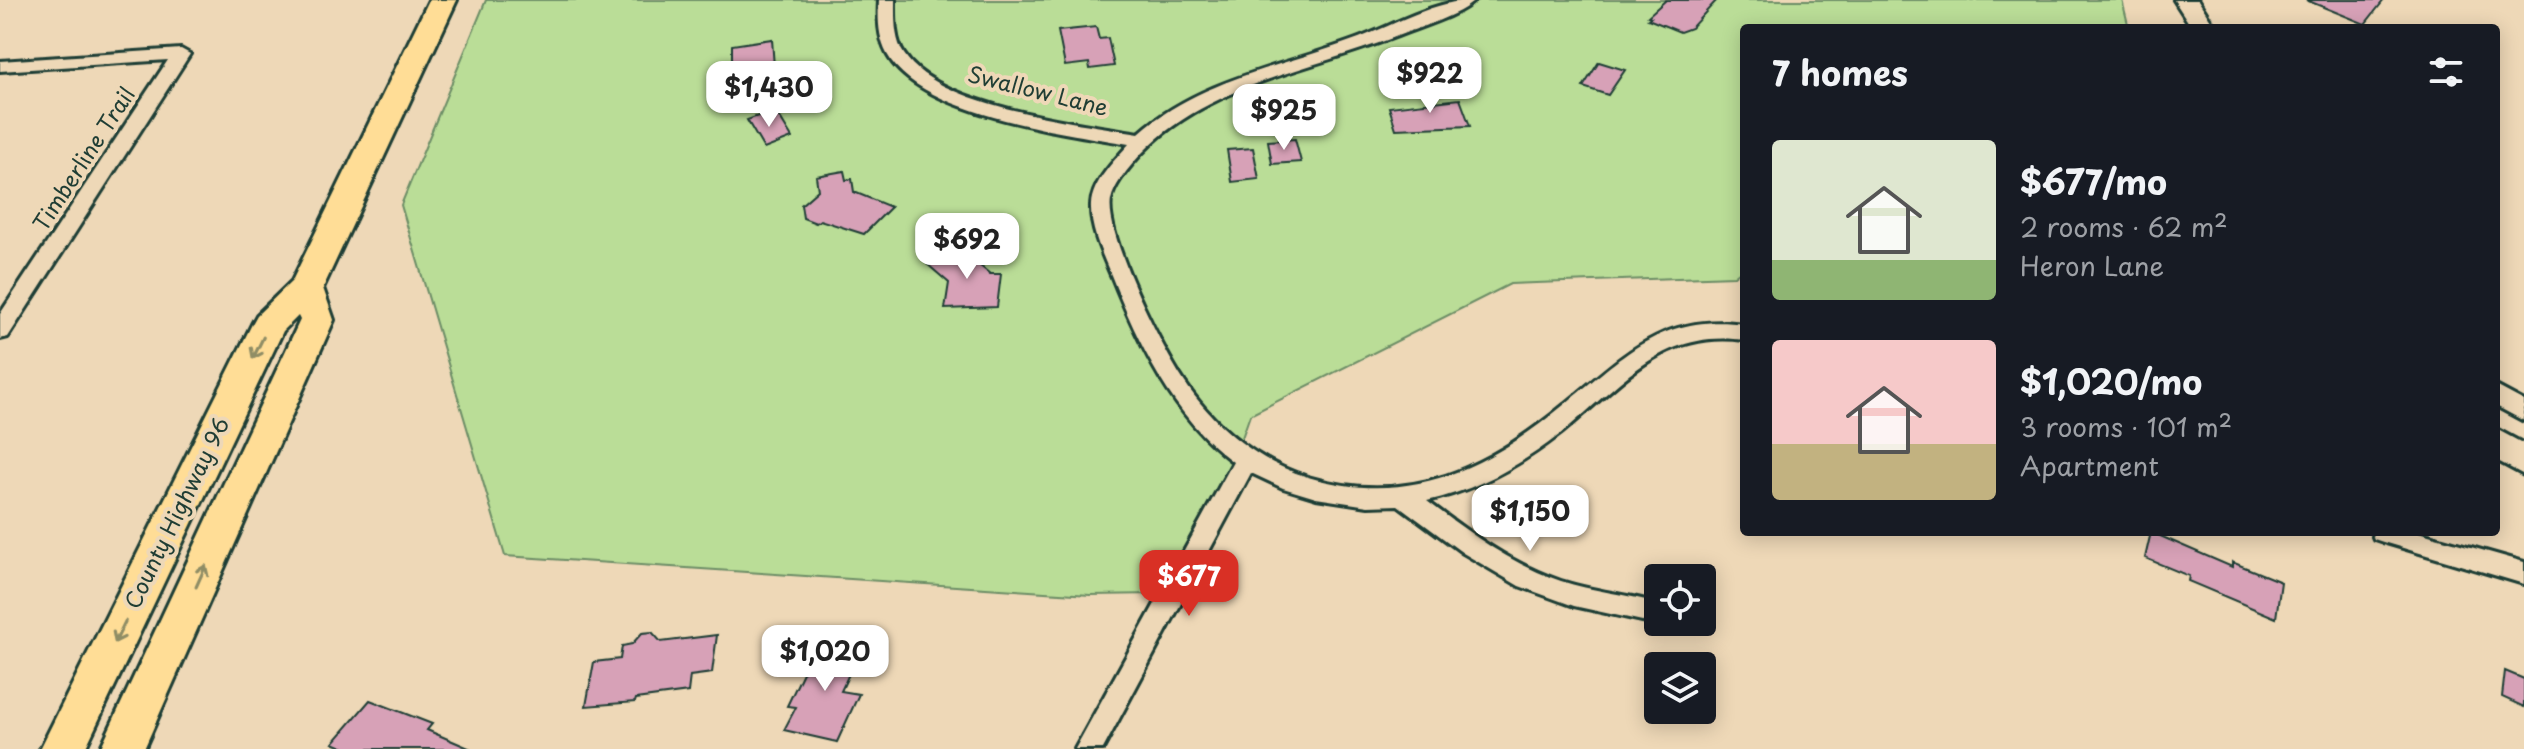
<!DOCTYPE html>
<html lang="en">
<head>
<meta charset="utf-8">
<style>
	:root { --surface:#171b24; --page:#20242c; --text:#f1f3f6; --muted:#9ea1a6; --accent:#d93025 }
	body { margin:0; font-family:"Playpen Sans",sans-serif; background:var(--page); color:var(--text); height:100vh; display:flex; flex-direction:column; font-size:30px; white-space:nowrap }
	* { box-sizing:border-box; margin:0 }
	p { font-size:26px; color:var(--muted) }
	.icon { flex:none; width:44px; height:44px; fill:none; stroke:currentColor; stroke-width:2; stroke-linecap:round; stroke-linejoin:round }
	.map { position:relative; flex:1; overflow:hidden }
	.side { position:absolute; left:1740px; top:24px; width:760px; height:512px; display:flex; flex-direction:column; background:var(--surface); border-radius:8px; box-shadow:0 4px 20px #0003 }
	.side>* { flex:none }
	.tools { position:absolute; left:1644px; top:564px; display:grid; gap:16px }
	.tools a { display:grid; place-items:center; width:72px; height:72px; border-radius:8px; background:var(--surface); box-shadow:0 4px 20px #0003; font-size:40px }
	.price { position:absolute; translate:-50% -68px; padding:0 18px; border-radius:16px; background:#fff; color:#222; font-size:26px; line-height:52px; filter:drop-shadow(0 2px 4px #0008) }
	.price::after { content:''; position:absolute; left:50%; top:48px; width:24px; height:18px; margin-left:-12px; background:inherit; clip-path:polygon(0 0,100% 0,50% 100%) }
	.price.current { background:var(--accent); color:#fff }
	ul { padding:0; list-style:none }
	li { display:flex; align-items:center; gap:24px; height:200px; padding:0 32px }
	li span { display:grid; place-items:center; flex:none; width:224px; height:160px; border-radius:8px; color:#555 }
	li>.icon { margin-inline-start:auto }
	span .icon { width:96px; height:96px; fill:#fffc; stroke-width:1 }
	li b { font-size:34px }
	h2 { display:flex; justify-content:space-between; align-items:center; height:96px; padding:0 32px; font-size:34px }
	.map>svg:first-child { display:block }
</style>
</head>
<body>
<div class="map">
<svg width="2524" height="749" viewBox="0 0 2524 749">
	<rect width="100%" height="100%" fill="#eed8b7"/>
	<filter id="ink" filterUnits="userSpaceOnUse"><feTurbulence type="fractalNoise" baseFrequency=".0125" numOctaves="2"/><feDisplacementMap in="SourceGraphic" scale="16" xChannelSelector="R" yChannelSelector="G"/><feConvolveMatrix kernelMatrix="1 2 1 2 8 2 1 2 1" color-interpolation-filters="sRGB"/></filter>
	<g filter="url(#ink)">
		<path fill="#badd97" stroke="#6c8d66" stroke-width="2" d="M486 0H2122L2129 28H1744V268L1734 276 1510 284 1250 415 1210 529 1158 594 1090 595 505 556 401 205Z"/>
		<path fill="#d7a1b7" stroke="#1f3d34" stroke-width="2" d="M1666 0H1717L1691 28 1680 32 1648 19 1651 17 1648 16Z
			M2306 0H2384L2365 24Z
			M1096 27 1099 39 1108 38 1114 66 1090 69 1089 63 1065 66 1058 31Z
			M772 39 774 67 732 73V45Z
			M1599 62 1625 70 1608 95 1583 87Z
			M1460 99 1470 126 1396 129 1389 107Z
			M775 110 792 138 764 149 747 120Z
			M1295 139 1301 162 1272 164 1268 141Z
			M1253 148 1259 179 1232 182 1227 150Z
			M844 171 846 180 852 179 854 192 891 207 864 234 820 220 816 223 803 218 801 205 818 190 816 176Z
			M956 246 990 274H1001L997 307 945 309 949 283 927 264Z
			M2151 532 2232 567V562L2281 582 2276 618 2188 581 2189 576 2145 558Z
			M652 632 661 642 717 635 712 673 690 676 688 692 636 699 635 702 586 706 594 662 620 659 622 646 632 644 642 633Z
			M831 638 863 644 841 691 859 694 837 742 784 730 796 707 787 706 809 660 819 662Z
			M2505 671 2524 679V707L2502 697Z
			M370 700 432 724 427 730 471 749H347L333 743Z"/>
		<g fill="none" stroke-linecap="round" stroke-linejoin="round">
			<defs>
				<path id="street" d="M879 0H895C895 18 894 39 904 54 938 107 1080 123 1139 133 1200 79 1285 66 1359 38 1396 24 1436 0 1475 0 1460 16 1416 28 1395 37 1306 72 1198 86 1134 162 1125 173 1114 186 1111 200 1105 234 1156 334 1174 365 1203 416 1251 460 1308 477 1410 507 1488 468 1565 404 1623 357 1661 313 1744 324V340C1660 328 1618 388 1559 435 1519 466 1477 490 1427 501 1468 532 1512 565 1561 581 1592 591 1626 594 1658 603V622H1662L1656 624 1574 606 1519 586 1463 553 1398 505 1368 506 1316 498 1283 488 1251 473 1103 749H1075L1233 462C1172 416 1139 345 1111 275 1102 254 1090 228 1091 205 1092 182 1115 160 1129 144 1066 133 920 115 887 54 878 37 878 18 879 0Z
					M181 49 190 54 8 337 0 339V314L168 60 0 71V61Z
					M2496 386 2524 401V421L2496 406Z
					M2371 532H2418L2524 562V584L2383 542 2374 539Z"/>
				<path id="secondary" d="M2174 0H2198L2216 28H2192Z
					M2496 429 2524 444V475L2496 460Z"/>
				<path id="primary" d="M429 0H457L323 288 334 320 144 749H100L300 320 298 316 283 331 85 749H40L252 324 257 315 292 281Z"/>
			</defs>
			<use href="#street" stroke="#1f3d34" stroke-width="6"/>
			<use href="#secondary" stroke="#1f3d34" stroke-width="6"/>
			<use href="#primary" stroke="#1f3d34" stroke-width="6"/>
			<use href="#street" fill="#eed8b7" fill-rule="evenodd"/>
			<use href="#secondary" fill="#eed8b7" fill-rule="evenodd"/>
			<use href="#primary" fill="#ffdd96" fill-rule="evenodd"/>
		</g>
		<defs><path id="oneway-shaft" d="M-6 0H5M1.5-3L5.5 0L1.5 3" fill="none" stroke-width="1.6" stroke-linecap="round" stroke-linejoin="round" transform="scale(2)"/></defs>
		<g stroke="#8f8d65">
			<use href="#oneway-shaft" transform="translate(258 348) rotate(116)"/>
			<use href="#oneway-shaft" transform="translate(201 576) rotate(-66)"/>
			<use href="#oneway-shaft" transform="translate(120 632) rotate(116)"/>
		</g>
	</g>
	<g text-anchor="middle" stroke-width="8" stroke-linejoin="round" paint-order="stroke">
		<g font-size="22" fill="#1f3d34" stroke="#eed8b7">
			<text transform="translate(1038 91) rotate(14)" y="8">Swallow Lane</text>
			<text transform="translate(84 159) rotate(-57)" y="8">Timberline Trail</text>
			<text transform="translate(177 513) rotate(-64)" y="8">County Highway 96</text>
		</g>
	</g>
</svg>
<div class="tools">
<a><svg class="icon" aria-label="locate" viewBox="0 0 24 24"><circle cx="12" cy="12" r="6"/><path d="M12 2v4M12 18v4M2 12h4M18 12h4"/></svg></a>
<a><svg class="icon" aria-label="layers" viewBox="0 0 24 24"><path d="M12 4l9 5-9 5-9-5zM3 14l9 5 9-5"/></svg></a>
</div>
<b class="price" style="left:1430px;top:115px">$922</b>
<b class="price" style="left:769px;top:129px">$1,430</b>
<b class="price" style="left:1284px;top:152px">$925</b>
<b class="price" style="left:967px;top:281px">$692</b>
<b class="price" style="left:1530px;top:553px">$1,150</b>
<b class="price current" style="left:1189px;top:618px">$677</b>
<b class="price" style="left:825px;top:693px">$1,020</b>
<section class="side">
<h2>7 homes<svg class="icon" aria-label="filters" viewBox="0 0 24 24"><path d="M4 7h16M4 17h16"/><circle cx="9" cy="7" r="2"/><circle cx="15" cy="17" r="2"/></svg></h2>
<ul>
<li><span style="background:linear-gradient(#dfe7d0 75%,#8fb573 0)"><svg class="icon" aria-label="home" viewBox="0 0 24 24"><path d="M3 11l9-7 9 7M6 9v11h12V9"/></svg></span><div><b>$677/mo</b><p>2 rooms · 62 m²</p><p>Heron Lane</p></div></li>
<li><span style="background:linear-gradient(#f6c9c9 65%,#c2b280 0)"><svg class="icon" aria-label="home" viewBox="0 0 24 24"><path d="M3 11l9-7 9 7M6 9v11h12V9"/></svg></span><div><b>$1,020/mo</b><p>3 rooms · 101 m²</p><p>Apartment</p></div></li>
</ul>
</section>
</div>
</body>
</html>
